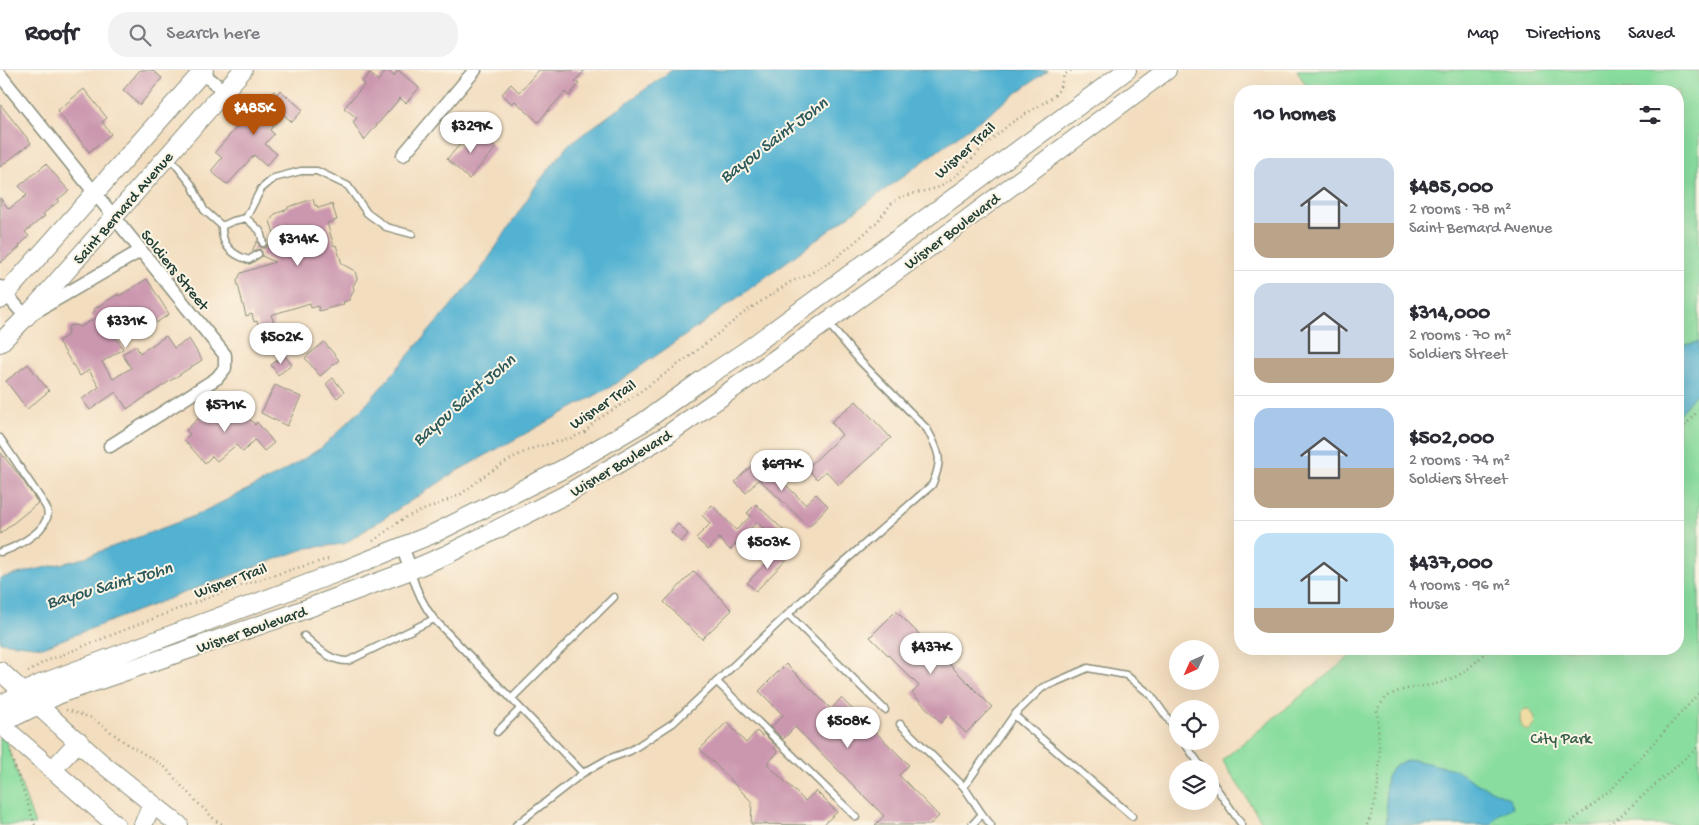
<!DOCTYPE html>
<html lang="en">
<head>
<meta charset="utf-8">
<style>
	:root { --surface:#fff; --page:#f2f2f3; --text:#2b2b33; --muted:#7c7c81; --line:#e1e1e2; --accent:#b45309 }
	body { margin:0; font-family:"Gochi Hand",sans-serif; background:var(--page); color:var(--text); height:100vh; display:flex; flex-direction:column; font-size:19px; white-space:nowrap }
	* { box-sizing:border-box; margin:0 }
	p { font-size:16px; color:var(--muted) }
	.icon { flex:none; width:28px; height:28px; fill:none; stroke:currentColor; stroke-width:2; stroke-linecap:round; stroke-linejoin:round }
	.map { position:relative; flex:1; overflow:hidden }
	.details { position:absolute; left:1234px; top:15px; width:450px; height:570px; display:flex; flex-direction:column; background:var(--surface); border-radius:20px; box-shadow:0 5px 20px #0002 }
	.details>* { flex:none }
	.needle { width:32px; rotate:225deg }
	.fabs { position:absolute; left:1169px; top:570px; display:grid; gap:10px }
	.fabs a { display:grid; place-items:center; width:50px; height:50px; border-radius:50%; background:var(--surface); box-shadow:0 5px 20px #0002; font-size:25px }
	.price { position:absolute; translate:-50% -42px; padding:0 11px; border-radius:18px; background:#fff; color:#222; font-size:16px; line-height:32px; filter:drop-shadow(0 1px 2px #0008) }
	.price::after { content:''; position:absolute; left:50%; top:30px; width:15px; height:11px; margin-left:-8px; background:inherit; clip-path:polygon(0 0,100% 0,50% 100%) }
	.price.active { background:var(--accent); color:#fff }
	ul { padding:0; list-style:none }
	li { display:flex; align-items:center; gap:15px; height:125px; padding:0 20px }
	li+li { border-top:1px solid var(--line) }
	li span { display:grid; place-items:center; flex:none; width:140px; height:100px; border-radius:15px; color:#555 }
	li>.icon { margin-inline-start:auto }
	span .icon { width:60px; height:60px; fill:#fffc; stroke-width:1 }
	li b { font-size:21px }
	h2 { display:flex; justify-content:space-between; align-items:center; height:60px; padding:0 20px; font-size:21px }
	header { display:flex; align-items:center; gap:30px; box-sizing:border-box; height:70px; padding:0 25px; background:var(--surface); border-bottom:1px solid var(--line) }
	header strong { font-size:24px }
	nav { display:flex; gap:28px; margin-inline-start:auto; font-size:18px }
	.search { width:350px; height:45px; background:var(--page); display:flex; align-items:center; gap:12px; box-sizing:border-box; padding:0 18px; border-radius:20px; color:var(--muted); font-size:19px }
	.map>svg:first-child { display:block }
</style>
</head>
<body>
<header>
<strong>Roofr</strong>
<div class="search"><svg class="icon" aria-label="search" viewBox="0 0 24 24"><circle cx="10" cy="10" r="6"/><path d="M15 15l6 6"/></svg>Search here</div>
<nav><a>Map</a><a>Directions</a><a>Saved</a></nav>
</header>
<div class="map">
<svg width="1699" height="755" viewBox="0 0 1699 755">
	<rect width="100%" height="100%" fill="#fcf5e5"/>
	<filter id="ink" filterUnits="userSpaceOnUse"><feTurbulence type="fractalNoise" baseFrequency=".02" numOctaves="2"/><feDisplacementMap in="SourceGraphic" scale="10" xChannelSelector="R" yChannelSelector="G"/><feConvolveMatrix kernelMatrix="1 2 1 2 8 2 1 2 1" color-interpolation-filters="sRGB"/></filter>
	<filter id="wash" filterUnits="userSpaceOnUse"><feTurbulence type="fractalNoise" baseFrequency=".0096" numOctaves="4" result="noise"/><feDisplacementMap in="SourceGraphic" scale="20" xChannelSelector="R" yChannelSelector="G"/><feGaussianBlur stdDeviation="1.12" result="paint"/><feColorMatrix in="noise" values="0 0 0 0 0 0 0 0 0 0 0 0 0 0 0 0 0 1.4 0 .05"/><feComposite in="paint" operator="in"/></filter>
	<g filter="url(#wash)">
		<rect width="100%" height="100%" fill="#f3ddbf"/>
		<path fill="#89dd9f" stroke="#548d6a" d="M1297 0H1699V755H1264L1222 690 1359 579H1678V21H1309Z
			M0 654 35 755H0Z"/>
		<path fill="#eeda9e" stroke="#868c69" d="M1525 639H1529L1535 647 1534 655 1528 661 1522 657C1520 650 1518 643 1525 639Z"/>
		<path fill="#53b2d2" stroke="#397883" d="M672 0H1048L699 256 609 318 457 401 344 474 307 478 194 519 43 577 0 572V508L77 490 192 447 279 404 321 378 364 337 479 203 537 114 568 75Z
			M1699 272V320L1678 345V280L1685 275Z
			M1413 690 1454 699 1478 714 1509 728 1513 737 1498 745 1491 755H1386C1390 737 1377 707 1397 694 1401 692 1408 691 1413 690Z"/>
		<g id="blocks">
			<path fill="#cb97af" d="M140 0H152L162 8 140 35 123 20Z
				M387 0 394 6 398 0 419 18 406 33 400 28 364 70 353 52 357 48 344 38 365 14 362 12 370 3 378 11Z
				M539 0H585L575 11 579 14 569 26 565 22 538 52 515 31 512 34 502 24 511 14 519 22Z
				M84 19 107 48 102 52 111 64 89 82 57 41Z
				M280 20 303 40 292 52 283 44 270 60 274 64 265 74 277 84 266 96 254 85 228 114 225 113 211 101 222 88 215 82 243 50 241 49 248 41 250 42 262 28 265 31 274 21 277 24Z
				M0 34 31 73 0 97Z
				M474 59 496 78 469 109 447 89Z
				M46 94 69 121 58 129 59 131 43 144 45 146 25 162 29 166 19 176 20 177 0 193V128L9 139 27 125 19 116Z
				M313 129 315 136 317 135 318 138 332 134 337 150 327 153 334 176 336 175 342 194 355 201 357 209 353 216 354 220 349 230 343 232 344 234 319 241 318 236 311 238 310 233 271 245 275 255 260 259 257 251 254 252 252 244 246 246 237 211 241 203 275 192 262 186V182L260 179 252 181 257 171 261 178H265L268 175 280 181 270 151 275 144 288 139V137Z
				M147 209 169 244 156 253 149 242 114 265 123 279 102 292 113 309 131 298 122 284 136 276 140 283 166 266 174 278 189 269 202 290 127 339 116 322 90 340 82 329 99 317 89 300 80 306 58 271 67 266 69 256 75 255 80 257 94 249 91 244 95 241 94 239 118 224 119 226Z
				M324 272 339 290 320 306 305 288Z
				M284 285 292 295 278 305 271 295Z
				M28 294 49 321 27 339 6 311Z
				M333 308 344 322 337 328 326 314Z
				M275 315 301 327 287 356 261 343Z
				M230 328 255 355 257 352 274 373 264 381 255 370 243 382 236 375 217 391 212 386 205 393 184 370 190 364 186 360 201 346 206 351Z
				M856 331 891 368 839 415 826 401 817 409 807 398 842 365 831 352Z
				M0 382 22 409 38 433 0 464Z
				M759 388 805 434 816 424 828 436 809 457 759 409 746 423 735 412Z
				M756 434 798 474 789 483 757 452 730 480 719 468 708 480 696 468 710 454 702 445 712 435 736 460 751 446 747 443Z
				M678 454 688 464 681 472 671 462Z
				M780 479 788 488 756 521 747 513Z
				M694 501 732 540 702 569 664 532Z
				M896 541 992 637 966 663 948 645 941 653 912 623 919 616 870 567Z
				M786 594 831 639 841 628 909 695 899 705 939 746 930 755H875L884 746 795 657 783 669 771 657 783 645 759 621Z
				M727 652 746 673 757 661 762 666 764 664 776 676 774 678 778 682 767 694 805 731 816 721 837 742 823 755 751 754 752 732 700 679Z"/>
		</g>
	</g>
	<g filter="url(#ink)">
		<use href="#blocks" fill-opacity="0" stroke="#898d7a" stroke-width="1"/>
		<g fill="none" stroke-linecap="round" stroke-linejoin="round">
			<defs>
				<path id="lane" d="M169 86 192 115 204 140 222 156 233 151 246 148 261 119 274 108 301 101H317L348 116 367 143 386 157 412 164
					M246 148 260 161 263 173
					M222 156C221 175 232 185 249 190L258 184
					M0 368 45 435C48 440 49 445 46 450 41 464 13 479 0 482
					M411 502C416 519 422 534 434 549L583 703 608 689 630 681 673 653 829 505 932 415C943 390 940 383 927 359L861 292 827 252
					M788 544 885 640
					M304 566C318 578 329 591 348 591L434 549
					M717 612 856 747
					M511 629 614 527
					M1014 645 1042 618 1088 598 1126 605 1151 625 1178 663
					M900 654 964 717
					M497 662 520 639
					M1183 671 1203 699
					M1210 709 1242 755
					M982 744 991 755
					M516 755 583 703
					M972 755 982 744 964 717 1014 645 1132 746"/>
				<path id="street" d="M199 0 224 21
					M0 5 225 285V298L217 308 110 376
					M403 85 475 0
					M0 217 26 247 140 181
					M402 477 411 500"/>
				<path id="secondary" d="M0 230 204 0
					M0 273 26 247 243 0
					M0 601 99 691 179 755
					M0 635 40 614 339 502 433 464 563 399 642 353 702 310 747 280 1127 0
					M0 654 62 623 292 544 411 500 448 484 563 426 667 365 771 292 919 185 1167 0
					M0 654 116 755
					M52 700 79 671
					M143 755 152 734"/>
			</defs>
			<use href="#lane" stroke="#898d7a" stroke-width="9"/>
			<use href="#street" stroke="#898d7a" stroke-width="15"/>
			<use href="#secondary" stroke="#898d7a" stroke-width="20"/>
			<path stroke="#898d7a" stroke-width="2.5" stroke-dasharray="1 4" stroke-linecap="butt" d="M1678 363 1699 340
				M373 471 404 448 460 425 484 406 514 387 533 378 571 368 585 362 595 351 624 333 690 286 745 242 792 211 806 206 836 188 864 164 877 152 891 134 900 127 937 118 956 106 983 77 1011 53 1053 27 1059 20 1064 5 1072 0
				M28 602 44 592C138 555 231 515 329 489
				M66 640 92 648 127 674 163 695 186 721 216 751 224 755
				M10 683 35 755
				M1367 755C1384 720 1379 676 1377 639 1381 634 1385 628 1390 625 1409 615 1429 618 1448 610 1464 604 1477 592 1488 579
				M1567 755 1610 721 1699 623
				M1610 755 1699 676"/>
			<use href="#lane" stroke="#fff" stroke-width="6"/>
			<use href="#street" stroke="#fff" stroke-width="12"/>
			<use href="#secondary" stroke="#fff" stroke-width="18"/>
		</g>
	</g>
	<g text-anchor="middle" stroke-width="4" stroke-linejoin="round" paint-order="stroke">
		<g font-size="16" fill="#1f3d34" stroke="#fcf5e5">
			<text transform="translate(964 79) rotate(-42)" y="6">Wisner Trail</text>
			<text transform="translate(122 137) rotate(-49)" y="6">Saint Bernard Avenue</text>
			<text transform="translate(951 160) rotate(-37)" y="6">Wisner Boulevard</text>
			<text transform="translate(176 199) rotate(51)" y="6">Soldiers Street</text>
			<text transform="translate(602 333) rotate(-34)" y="6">Wisner Trail</text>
			<text transform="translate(620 392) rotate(-31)" y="6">Wisner Boulevard</text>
			<text transform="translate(230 509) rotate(-20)" y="6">Wisner Trail</text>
			<text transform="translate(251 558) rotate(-19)" y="6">Wisner Boulevard</text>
		</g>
		<g font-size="16" fill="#345d49" stroke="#fcf5e5">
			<text x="1561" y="673">City Park</text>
		</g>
		<g font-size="18" font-style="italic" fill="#2c5a5c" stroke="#fcf5e5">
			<text transform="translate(773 69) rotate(-37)" y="6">Bayou Saint John</text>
			<text transform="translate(463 329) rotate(-41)" y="6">Bayou Saint John</text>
			<text transform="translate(109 514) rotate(-16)" y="6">Bayou Saint John</text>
		</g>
	</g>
</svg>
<div class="fabs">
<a><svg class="needle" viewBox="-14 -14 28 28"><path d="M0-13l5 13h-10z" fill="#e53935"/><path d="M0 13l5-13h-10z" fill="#7c7c81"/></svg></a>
<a><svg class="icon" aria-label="locate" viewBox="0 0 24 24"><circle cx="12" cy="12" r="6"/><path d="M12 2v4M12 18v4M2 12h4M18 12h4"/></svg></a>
<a><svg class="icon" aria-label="layers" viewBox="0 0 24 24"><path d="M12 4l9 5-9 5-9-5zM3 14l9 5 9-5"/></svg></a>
</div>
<b class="price active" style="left:254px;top:66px">$485K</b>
<b class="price" style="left:471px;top:84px">$329K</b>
<b class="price" style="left:298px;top:197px">$314K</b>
<b class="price" style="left:126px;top:279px">$331K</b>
<b class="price" style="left:281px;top:295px">$502K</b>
<b class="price" style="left:225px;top:363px">$571K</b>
<b class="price" style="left:782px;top:422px">$697K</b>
<b class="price" style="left:768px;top:500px">$503K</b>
<b class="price" style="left:931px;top:605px">$437K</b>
<b class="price" style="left:848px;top:679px">$508K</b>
<section class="details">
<h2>10 homes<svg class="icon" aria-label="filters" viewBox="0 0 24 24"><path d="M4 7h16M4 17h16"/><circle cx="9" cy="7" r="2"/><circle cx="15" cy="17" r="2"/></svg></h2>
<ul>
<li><span style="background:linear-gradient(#c9d6e8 65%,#b9a48a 0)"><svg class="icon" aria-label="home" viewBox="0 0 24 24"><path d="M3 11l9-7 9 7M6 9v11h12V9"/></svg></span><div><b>$485,000</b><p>2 rooms · 78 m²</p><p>Saint Bernard Avenue</p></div></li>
<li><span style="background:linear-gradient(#c9d6e8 75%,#b9a48a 0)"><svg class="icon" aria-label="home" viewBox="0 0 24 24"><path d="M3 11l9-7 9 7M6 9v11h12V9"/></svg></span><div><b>$314,000</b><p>2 rooms · 70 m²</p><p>Soldiers Street</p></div></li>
<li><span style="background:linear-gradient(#a9c7e8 60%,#b9a48a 0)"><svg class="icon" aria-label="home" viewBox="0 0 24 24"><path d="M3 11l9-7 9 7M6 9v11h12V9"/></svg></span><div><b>$502,000</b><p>2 rooms · 74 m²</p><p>Soldiers Street</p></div></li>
<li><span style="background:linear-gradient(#bfe0f5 75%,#b9a48a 0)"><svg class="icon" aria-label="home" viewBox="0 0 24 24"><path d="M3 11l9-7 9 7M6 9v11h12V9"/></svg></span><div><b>$437,000</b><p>4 rooms · 96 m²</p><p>House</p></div></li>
</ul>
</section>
</div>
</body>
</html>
